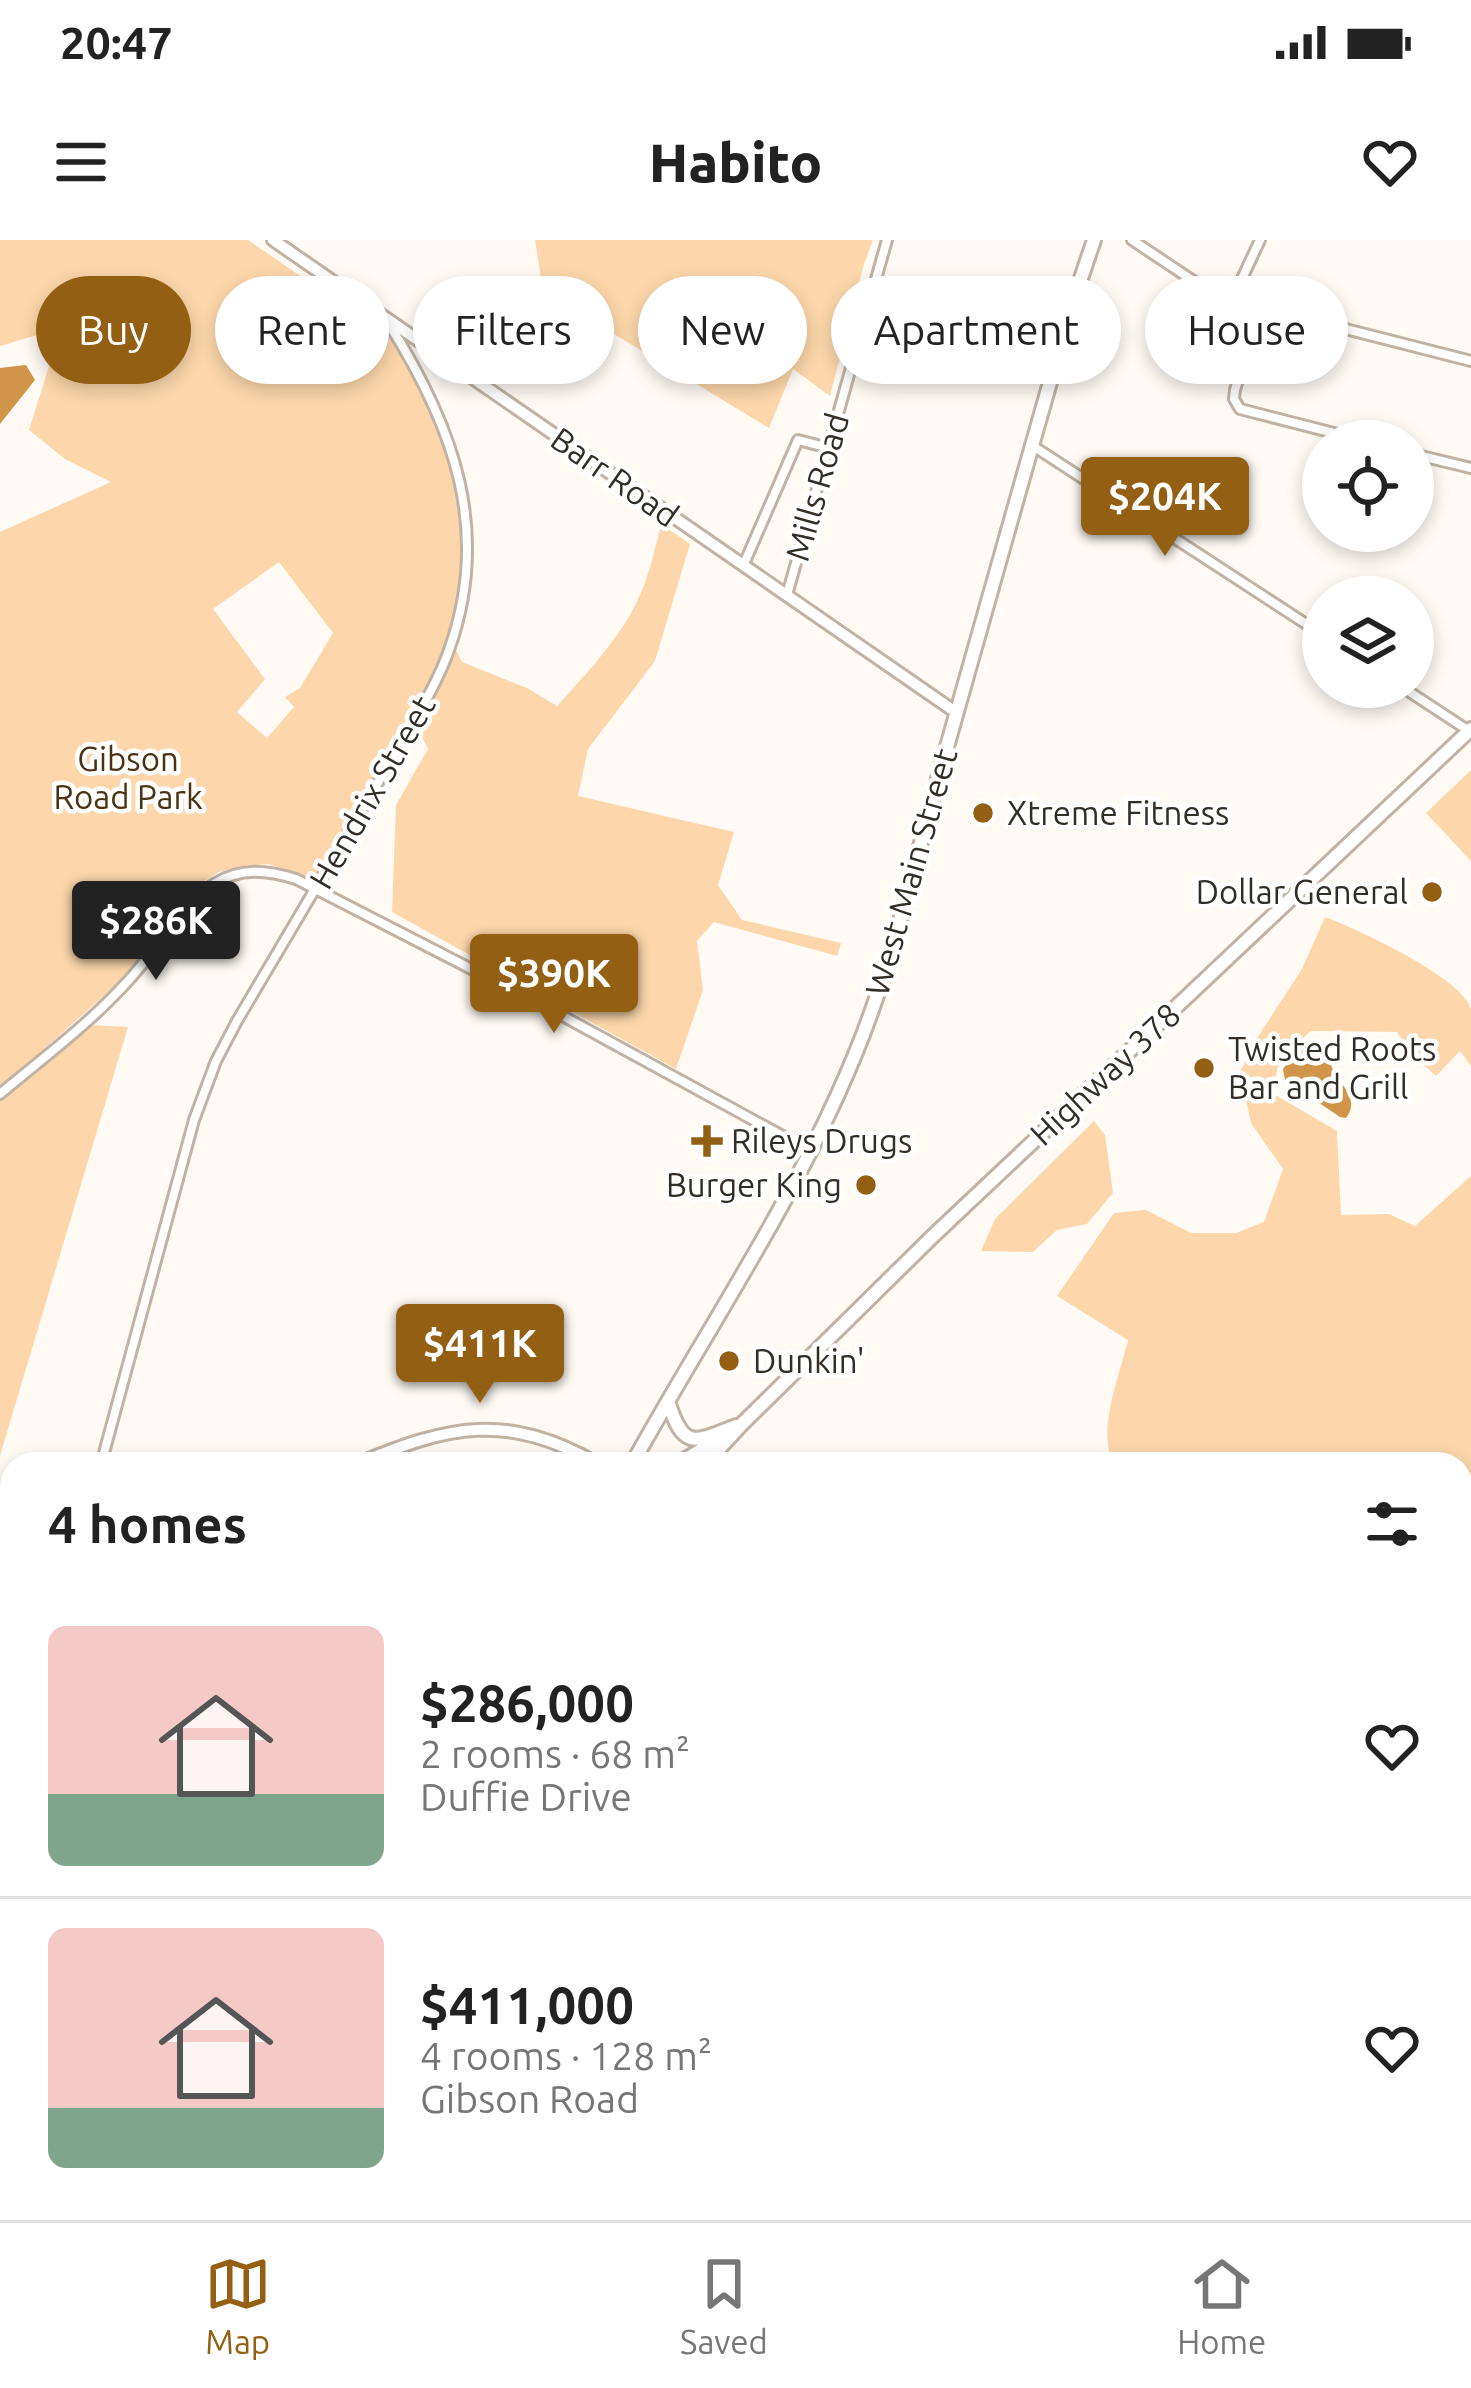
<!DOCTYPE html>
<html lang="en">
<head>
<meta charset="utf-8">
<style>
	:root { --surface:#fff; --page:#f2f2f2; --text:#222; --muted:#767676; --line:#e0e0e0; --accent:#935f12 }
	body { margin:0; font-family:Ubuntu,sans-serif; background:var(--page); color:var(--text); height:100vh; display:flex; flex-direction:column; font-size:45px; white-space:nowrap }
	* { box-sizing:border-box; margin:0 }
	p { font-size:39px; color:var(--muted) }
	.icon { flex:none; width:66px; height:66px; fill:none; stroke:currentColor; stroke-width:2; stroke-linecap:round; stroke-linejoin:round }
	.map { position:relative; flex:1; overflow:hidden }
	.drawer { position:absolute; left:0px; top:1212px; width:1473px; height:768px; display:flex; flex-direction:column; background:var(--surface); border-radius:36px 36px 0 0; box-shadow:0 6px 18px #0003 }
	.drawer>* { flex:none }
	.hud { position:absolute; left:36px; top:36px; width:1401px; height:108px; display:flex; gap:24px }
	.controls { position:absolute; left:1302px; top:180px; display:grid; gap:24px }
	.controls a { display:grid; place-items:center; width:132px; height:132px; border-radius:50%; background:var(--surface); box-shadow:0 6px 18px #0003; font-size:60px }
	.price { position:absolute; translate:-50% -102px; padding:0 27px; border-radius:12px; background:var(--accent); color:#fff; font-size:39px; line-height:78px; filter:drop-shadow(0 3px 6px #0008) }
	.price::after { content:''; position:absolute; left:50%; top:72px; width:36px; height:27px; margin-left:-18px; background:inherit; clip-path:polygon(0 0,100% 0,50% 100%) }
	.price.selected { background:#222; color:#fff }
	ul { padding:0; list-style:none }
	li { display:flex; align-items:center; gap:36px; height:300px; padding:0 48px }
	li+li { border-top:3px solid var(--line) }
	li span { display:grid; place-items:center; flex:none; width:336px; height:240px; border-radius:18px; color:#555 }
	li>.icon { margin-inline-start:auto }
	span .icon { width:144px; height:144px; fill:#fffc; stroke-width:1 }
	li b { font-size:51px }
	h2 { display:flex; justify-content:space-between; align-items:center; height:144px; padding:0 48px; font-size:51px }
	.tag { padding:0 42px; border-radius:54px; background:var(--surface); box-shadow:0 6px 18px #0003; font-size:42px; line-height:108px }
	.tag.selected { background:var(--accent); color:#fff }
	.status { display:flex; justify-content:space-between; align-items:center; height:84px; padding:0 60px; background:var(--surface); direction:ltr }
	.status svg { height:33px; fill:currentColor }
	header { display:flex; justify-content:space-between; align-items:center; height:156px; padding:0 48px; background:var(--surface); font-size:54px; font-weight:800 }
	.tab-bar { display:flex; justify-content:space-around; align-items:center; height:168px; border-top:3px solid var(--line); background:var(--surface); font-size:33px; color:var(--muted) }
	.tab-bar a { display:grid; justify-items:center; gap:6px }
	.tab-bar .selected { color:var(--accent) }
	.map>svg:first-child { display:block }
</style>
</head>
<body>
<div class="status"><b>20:47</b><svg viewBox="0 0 49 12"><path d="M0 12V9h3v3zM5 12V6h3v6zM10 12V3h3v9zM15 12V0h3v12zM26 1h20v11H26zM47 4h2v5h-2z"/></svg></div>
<header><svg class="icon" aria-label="menu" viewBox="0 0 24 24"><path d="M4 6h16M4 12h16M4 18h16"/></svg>Habito<svg class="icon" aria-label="heart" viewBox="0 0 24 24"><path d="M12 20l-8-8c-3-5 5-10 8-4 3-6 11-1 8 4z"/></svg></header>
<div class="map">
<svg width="1471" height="1980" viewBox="0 0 1471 1980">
	<rect width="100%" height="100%" fill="#fffaf4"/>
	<path fill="#fdd7ab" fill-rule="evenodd" d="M0 0H248L405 108 444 186 469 302 452 402 462 422 527 448 557 466C583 437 610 409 630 375 646 348 654 315 661 284L690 304 655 421 588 509 578 556 734 592 718 645 742 680 841 703 837 716 714 682 697 701 703 750 676 829 392 672 396 565 428 509 416 486 432 445 313 639 268 624 244 626 219 632 203 642 146 713 116 745 0 848V292L111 242 65 219 29 190 61 88 0 106ZM279 322 333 393 300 448 285 457 294 467 267 498 237 472 265 439 213 369Z
		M535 0H873L864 24 830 156 793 129 769 188 543 51Z
		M1471 530V621L1426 573Z
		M1325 677C1357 689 1459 736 1471 768 1471 780 1471 811 1471 826L1460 811 1436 836 1411 814 1397 792 1311 791 1280 818 1272 853 1337 891 1341 975 1389 974 1415 986 1471 936V1854L1461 1855V1224H1115C1095 1194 1120 1134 1128 1100L1057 1056 1114 973 1146 970 1191 993H1236L1264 982 1283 929 1251 883 1240 832 1259 795 1302 729Z
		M88 785 128 787 0 1216V860Z
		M1094 881 1105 895 1113 953 1087 984 1057 990 1033 1012 981 1011 995 979Z
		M1471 1871V1971L1456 1980H1345L1348 1968H1461V1873Z"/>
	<path fill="#d19549" d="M26 125 35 140 0 184V128Z
		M1306 806 1330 820C1333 842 1363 855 1346 878L1340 877 1285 840 1283 829 1292 817Z"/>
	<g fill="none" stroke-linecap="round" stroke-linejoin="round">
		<path stroke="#d19549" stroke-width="3" d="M1461 1423 1471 1412
			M1378 1980 1383 1968"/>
		<defs>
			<path id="street" d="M1132 0 1192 40 1232 60 1471 121
				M1232 60 1260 0
				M1259 69 1235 150 1234 159 1240 169 1365 201
				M1033 206 1323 395
				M1413 214 1471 228
				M744 324 798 200 829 208
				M787 355 887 0
				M1402 447 1469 491
				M0 854C43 818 89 784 127 742 151 717 188 659 214 644 241 627 267 630 296 639L561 775 810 911
				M101 1224 194 880 216 821 237 781 412 485C426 460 440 436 449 410 492 290 453 186 389 84
				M0 1595 12 1551
				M0 1744 12 1730
				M0 1765 12 1775
				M1461 1863 1471 1862
				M751 1968 754 1980
				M1114 1968 1115 1980
				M914 1980 930 1968
				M1204 1980 1219 1968
				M1263 1980 1264 1968"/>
			<path id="secondary" d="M273 0 957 473
				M357 1224C449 1185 507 1172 598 1224
				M0 1370 12 1366"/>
			<path id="primary" d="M668 1161C683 1210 694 1203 736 1186
				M632 1224C707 1089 795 960 854 817 894 721 915 620 943 521 985 369 1029 217 1072 65L1094 0
				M678 1224 722 1197
				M705 1224 743 1183 933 996 1471 489
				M196 1980 202 1968"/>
		</defs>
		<use href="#street" stroke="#c0b3a5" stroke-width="14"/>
		<use href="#secondary" stroke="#c0b3a5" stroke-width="16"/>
		<use href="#primary" stroke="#c0b3a5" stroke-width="18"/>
		<use href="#street" stroke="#fff" stroke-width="8"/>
		<use href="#secondary" stroke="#fff" stroke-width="10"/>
		<use href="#primary" stroke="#fff" stroke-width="12"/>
	</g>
	<g fill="#935f12" stroke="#fff" stroke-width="4.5">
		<circle cx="983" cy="573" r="12"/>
		<circle cx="1432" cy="652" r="12"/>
		<circle cx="1204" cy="828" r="12"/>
		<path d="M701 883h12v12h12v12h-12v12h-12v-12h-12v-12h12z"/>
		<circle cx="866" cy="945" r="12"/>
		<circle cx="729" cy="1121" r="12"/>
	</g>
	<g text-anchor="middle" stroke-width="9" stroke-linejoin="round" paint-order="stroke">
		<g font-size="33" fill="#322d27" stroke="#fff">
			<text transform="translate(615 237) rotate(35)" y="12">Barr Road</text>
			<text transform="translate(817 247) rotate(-74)" y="12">Mills Road</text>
			<text transform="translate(372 552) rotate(-60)" y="12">Hendrix Street</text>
			<text transform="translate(911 632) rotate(-74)" y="12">West Main Street</text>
			<text transform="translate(1105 834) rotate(-43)" y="12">Highway 378</text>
		</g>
		<g font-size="33" fill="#4b3212" stroke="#fff">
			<text x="128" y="531">Gibson<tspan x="128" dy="38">Road Park</tspan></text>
		</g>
		<g font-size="33" fill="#322d27" stroke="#fff" text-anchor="start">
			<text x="1007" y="585">Xtreme Fitness</text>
			<text x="1408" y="664" text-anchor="end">Dollar General</text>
			<text x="1228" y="821">Twisted Roots<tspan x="1228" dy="38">Bar and Grill</tspan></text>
			<text x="731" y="913">Rileys Drugs</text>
			<text x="842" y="957" text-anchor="end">Burger King</text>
			<text x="753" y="1133">Dunkin'</text>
		</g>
	</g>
</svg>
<div class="controls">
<a><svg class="icon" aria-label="locate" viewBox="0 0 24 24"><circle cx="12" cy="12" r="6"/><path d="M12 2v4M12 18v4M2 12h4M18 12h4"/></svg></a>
<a><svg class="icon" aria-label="layers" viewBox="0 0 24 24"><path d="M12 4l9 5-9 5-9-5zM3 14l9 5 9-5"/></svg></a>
</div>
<b class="price" style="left:1165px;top:319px">$204K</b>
<b class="price selected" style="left:156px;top:743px">$286K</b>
<b class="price" style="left:554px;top:796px">$390K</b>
<b class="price" style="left:480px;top:1166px">$411K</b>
<div class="hud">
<a class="tag selected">Buy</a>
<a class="tag">Rent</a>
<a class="tag">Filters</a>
<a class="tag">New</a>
<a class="tag">Apartment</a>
<a class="tag">House</a>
</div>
<section class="drawer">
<h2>4 homes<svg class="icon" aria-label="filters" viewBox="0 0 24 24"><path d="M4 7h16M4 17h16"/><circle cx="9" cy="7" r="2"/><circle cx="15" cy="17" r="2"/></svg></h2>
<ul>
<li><span style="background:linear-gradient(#f6c9c9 70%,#7fa58c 0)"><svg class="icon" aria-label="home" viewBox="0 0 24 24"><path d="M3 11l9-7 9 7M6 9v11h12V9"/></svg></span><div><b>$286,000</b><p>2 rooms · 68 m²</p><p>Duffie Drive</p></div><svg class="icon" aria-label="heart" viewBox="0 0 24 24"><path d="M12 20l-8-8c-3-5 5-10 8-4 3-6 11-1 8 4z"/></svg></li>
<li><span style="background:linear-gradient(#f6c9c9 75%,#7fa58c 0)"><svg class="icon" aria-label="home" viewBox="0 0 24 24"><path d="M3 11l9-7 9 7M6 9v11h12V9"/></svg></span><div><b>$411,000</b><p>4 rooms · 128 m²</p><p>Gibson Road</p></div><svg class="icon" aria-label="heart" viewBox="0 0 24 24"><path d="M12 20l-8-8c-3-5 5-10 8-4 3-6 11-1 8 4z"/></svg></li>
</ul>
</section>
</div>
<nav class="tab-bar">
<a class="selected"><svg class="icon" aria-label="map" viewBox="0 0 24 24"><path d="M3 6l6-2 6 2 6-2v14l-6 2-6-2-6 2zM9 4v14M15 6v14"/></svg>Map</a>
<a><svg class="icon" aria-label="saved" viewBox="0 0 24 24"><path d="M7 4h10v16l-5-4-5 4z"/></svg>Saved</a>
<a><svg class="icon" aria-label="home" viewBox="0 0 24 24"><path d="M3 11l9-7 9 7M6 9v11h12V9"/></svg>Home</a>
</nav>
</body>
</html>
